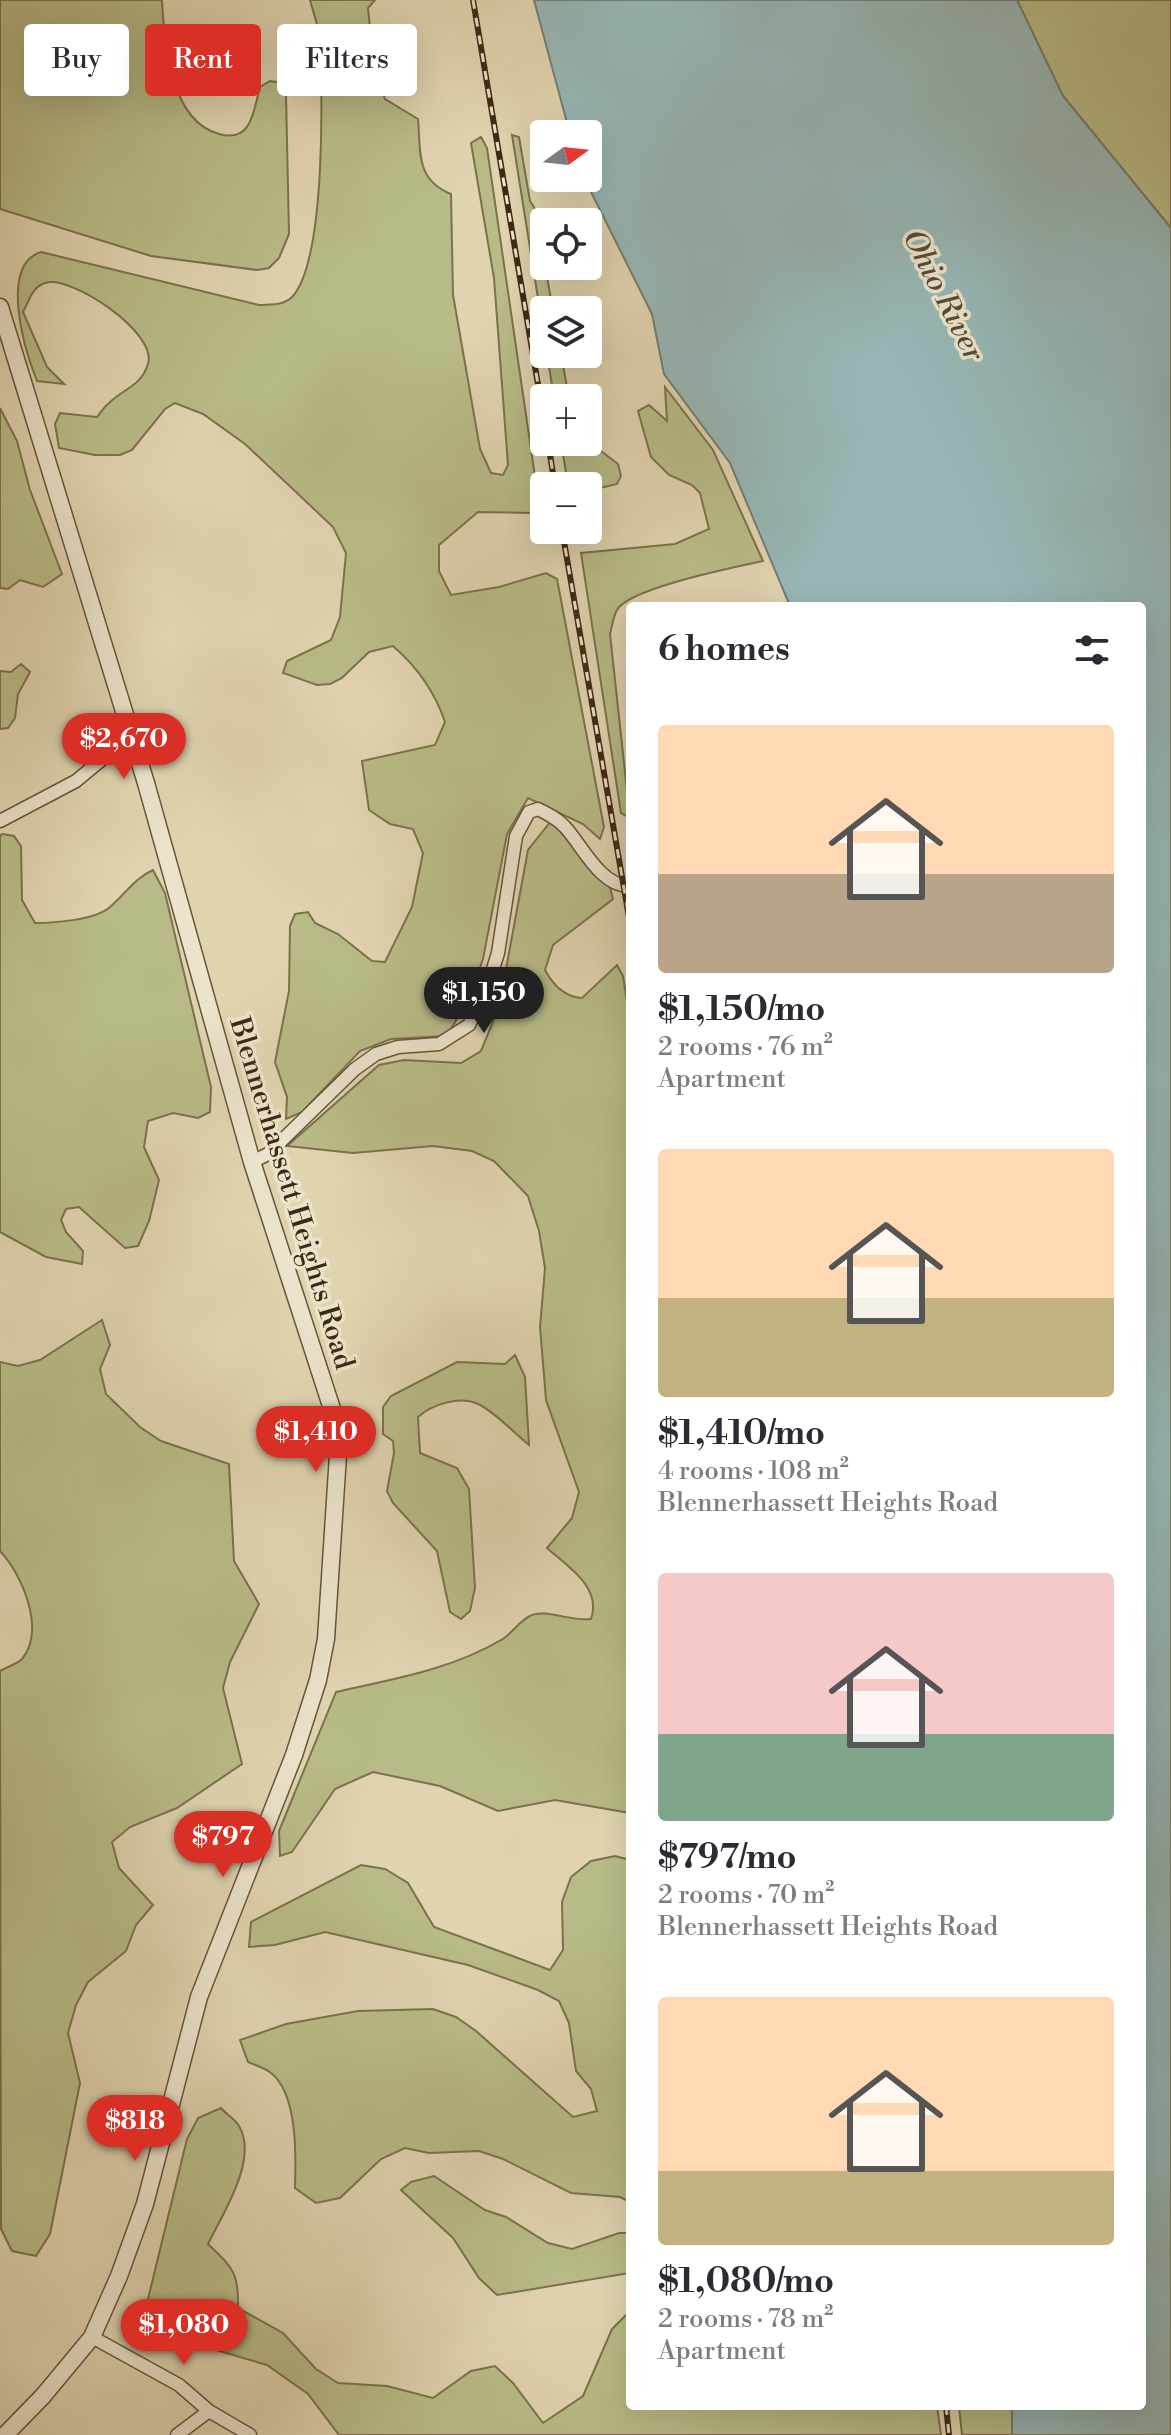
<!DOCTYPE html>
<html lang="en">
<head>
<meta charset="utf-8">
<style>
	:root { --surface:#fff; --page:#f2f2f3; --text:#2b2b33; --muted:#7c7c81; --accent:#d93025 }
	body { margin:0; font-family:"Libre Bodoni",serif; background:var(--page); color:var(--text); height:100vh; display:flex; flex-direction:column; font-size:30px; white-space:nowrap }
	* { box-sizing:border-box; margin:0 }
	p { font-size:26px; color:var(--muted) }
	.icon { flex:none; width:44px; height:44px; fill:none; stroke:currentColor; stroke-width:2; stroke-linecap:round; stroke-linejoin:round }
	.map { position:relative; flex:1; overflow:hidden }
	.details { position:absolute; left:626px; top:602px; width:520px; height:1808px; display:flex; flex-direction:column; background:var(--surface); border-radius:8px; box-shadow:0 8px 32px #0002 }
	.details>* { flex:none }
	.top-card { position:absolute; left:24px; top:24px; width:482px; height:72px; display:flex; gap:16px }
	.needle { width:52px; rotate:75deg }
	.fabs { position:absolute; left:530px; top:120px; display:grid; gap:16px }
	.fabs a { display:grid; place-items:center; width:72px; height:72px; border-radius:8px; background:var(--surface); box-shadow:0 8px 32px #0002; font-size:40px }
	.price { position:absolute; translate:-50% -68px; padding:0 18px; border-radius:28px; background:var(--accent); color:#fff; font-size:26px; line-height:52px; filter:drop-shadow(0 2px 4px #0008) }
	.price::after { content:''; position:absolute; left:50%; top:48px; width:24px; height:18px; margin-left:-12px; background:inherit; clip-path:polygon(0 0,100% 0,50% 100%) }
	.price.on { background:#222; color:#fff }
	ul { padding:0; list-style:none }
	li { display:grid; align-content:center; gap:16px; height:424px; padding:0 32px }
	li span { display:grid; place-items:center; height:248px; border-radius:8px; color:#555 }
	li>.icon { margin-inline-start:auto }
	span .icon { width:144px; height:144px; fill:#fffc; stroke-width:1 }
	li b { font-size:34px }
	h2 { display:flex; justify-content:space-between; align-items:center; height:96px; padding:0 32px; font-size:34px }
	.chip { padding:0 28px; border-radius:8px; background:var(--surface); box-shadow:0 8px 32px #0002; font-size:28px; line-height:72px }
	.chip.on { background:var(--accent); color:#fff }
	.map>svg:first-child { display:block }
</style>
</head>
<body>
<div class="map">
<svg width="1171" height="2435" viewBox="0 0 1171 2435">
	<rect width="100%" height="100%" fill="#e0d4af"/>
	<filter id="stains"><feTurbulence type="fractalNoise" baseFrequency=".0025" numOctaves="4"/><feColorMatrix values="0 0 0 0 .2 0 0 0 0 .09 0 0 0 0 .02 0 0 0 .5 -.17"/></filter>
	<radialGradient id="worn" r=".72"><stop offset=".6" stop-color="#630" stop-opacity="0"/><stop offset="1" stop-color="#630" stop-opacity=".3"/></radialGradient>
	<path fill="#b8bb87" stroke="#7b724c" stroke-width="2" d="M0 0H162C164 42 170 121 219 134 252 143 253 112 260 87L270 81 282 83 286 95 289 234 279 258 269 268 257 270 151 256 0 209Z
		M310 0H375L368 8 373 60 385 99 418 119C421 152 415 179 451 194L453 295 480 449 491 473 503 475 508 465 494 278 471 143 481 137 487 148 539 504 531 513 478 512 439 545V571L451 595 499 587 546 573 557 579 604 827 600 839 583 824 528 798 507 834 483 959 469 998 447 1036 391 1039 360 1051 302 1112 286 1119 287 1097 275 1062 289 991 290 926 295 914 308 912 315 923 338 934 372 961 385 962 412 907 423 853 413 829 390 824 369 810 362 761 435 745 445 722C435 692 416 666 393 646L369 652 342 678 330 684 317 685 283 673 287 661 331 640 340 617 346 553 333 527 245 444 203 414 175 403 165 409 132 450 120 455H95L59 448 55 424 60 413 97 417C101 412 105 406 110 402 125 388 141 386 148 364 158 332 69 274 45 283 32 287 29 301 23 312L47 367 64 384 37 381C23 346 0 265 41 252L259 305C271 304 284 306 293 296 326 257 323 89 319 36 318 24 313 12 310 0Z
		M1017 0H1171V228L1063 96Z
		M512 135 519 137 530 201 537 212 559 222H544V242L541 244 553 310H544V336Z
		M547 354H561L569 398H554Z
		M665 387 713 450 763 561C736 567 629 588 617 610 613 617 612 627 610 634L630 818 621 813 581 553 675 544 709 529 700 493 692 485 669 475 651 457 638 411 649 405 667 421Z
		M0 408 17 441 30 490 62 574 43 587 20 580 8 589 0 588Z
		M588 441 618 464 621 476 617 484 592 490 588 489V486L568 485 561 442Z
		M21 664 30 672 18 694 15 718 8 728 0 729V671L11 672Z
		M551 821 609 884 613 899 553 945 545 970C553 985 565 997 582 998L617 965 623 976 630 1020V1813L555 1800 498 1811 440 1786 373 1772 335 1789 292 1852 280 1856 279 1831 336 1692C393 1679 450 1670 501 1640 512 1634 519 1621 530 1616 544 1608 572 1622 591 1619 602 1587 568 1567 547 1548L572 1518 579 1492 546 1400 540 1327 545 1268 539 1231 528 1196 494 1161 472 1151 433 1146 353 1153 287 1146 379 1065 404 1060 461 1063 481 1051 499 1007 528 850Z
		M2 834 14 836 21 846 22 900 35 923C55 923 95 920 110 907 125 894 135 878 153 870L165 893 211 1087 210 1112 198 1118 173 1113 148 1121 144 1147 159 1180 149 1221 138 1246 125 1248 79 1207 66 1209 61 1220 66 1232 83 1251 82 1264 46 1257 0 1232V836Z
		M102 1320 110 1345 100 1369 106 1394 140 1427 161 1441 229 1464 234 1561 259 1604 230 1662 223 1688 242 1764 177 1808 130 1827 112 1842 119 1868 153 1905 136 1925 126 1951 88 1982 76 2005 68 2033 80 2083 50 2234 36 2256 12 2251 1 2229 0 1671C7 1667 17 1664 22 1659 46 1630 22 1574 0 1551V1362L18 1366 40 1360Z
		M515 1355 525 1377 529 1445C514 1433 494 1411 478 1404 460 1395 431 1405 418 1417L420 1453 457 1468 469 1489 475 1588 470 1611 461 1619 450 1612 437 1551 393 1503 387 1491 394 1453 393 1441 383 1434V1407L391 1396 457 1362 505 1364Z
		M615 1856 630 1860V2202L620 2197 571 2193 503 2159 479 2151 429 2153 405 2148 381 2159 340 2198 316 2203 295 2188C296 2157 298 2094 271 2073 265 2068 255 2065 248 2062L240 2040 286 2024 358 2011 433 2009 456 2017 476 2031 573 2117 597 2111 591 2089 576 2071 569 2023 559 2001 538 1990 468 1965 325 1932 275 1945 249 1947 251 1922 361 1865 385 1869 408 1883 434 1927 550 1970 563 1950 562 1902 571 1877 591 1861Z
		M221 2108C226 2114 236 2120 239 2126 259 2159 222 2215 208 2244 233 2268 239 2273 238 2308L283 2333 316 2369 338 2383 387 2386 433 2398 471 2371 495 2366 513 2383 543 2423 583 2396 612 2329 630 2311V2406H937L941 2435H339L308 2394 267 2365 172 2337 152 2322 148 2299 187 2139 198 2118Z
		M434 2176 485 2210 506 2217 548 2243 572 2249 619 2233H630V2273L497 2295 479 2278 453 2238 401 2190 411 2182Z
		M959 2406H1012V2435H962Z"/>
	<path fill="#97b6b5" stroke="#737e74" stroke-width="2" d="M534 0H1017L1063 96 1171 228V2435H1012V2406H1142V606H790L730 463 664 374 652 314 584 178H588V134H570Z"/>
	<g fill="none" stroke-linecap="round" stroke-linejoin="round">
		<defs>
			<path id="minor" d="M0 821 76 781 130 736
				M252 1162 268 1154 355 1069 376 1054 398 1047 439 1044 469 1025 487 988 498 953 516 836 529 812 538 809C548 814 558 819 565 827 582 845 600 886 629 886
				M92 2337 179 2385 209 2411 250 2435
				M177 2435 209 2411"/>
			<path id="tertiary" d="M0 307 146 783 252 1162 333 1412 338 1455 326 1639 318 1680 294 1755 199 1997 145 2204 119 2276 92 2337 43 2396 5 2435"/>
		</defs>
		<use href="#minor" stroke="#665439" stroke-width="15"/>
		<use href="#tertiary" stroke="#665439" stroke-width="19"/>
		<use href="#minor" stroke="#ebe3cb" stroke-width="12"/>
		<use href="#tertiary" stroke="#ebe3cb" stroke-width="16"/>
		<defs>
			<path id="rail" d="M473 0 544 420
				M548 442 555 486
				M562 530 630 923
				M946 2406 949 2435"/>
		</defs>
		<use href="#rail" stroke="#3e2a12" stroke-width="6"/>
		<use href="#rail" stroke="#ebe3cb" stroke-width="3" stroke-dasharray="9" stroke-linecap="butt"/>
	</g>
	<g text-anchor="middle" stroke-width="7" stroke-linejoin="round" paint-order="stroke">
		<g font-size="28" fill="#3e2a12" stroke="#ebe3cb">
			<text transform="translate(293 1193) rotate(73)" y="10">Blennerhassett Heights Road</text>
		</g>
		<g font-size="30" font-style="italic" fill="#544d3b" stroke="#ebe3cb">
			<text transform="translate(944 295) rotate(63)" y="10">Ohio River</text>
		</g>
	</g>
	<rect width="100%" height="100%" filter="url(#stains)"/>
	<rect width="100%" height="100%" fill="url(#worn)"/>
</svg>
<div class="fabs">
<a><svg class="needle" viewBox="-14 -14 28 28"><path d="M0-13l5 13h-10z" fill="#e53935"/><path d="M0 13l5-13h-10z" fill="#7c7c81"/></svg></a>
<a><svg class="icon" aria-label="locate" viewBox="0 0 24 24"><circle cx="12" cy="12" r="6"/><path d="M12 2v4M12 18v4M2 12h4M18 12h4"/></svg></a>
<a><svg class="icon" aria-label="layers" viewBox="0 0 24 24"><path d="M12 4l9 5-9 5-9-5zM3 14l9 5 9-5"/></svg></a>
<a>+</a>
<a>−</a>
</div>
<b class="price" style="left:124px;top:781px">$2,670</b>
<b class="price on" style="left:484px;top:1035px">$1,150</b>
<b class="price" style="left:316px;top:1474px">$1,410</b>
<b class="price" style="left:223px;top:1879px">$797</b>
<b class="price" style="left:135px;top:2163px">$818</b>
<b class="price" style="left:184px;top:2367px">$1,080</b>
<div class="top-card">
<a class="chip">Buy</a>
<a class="chip on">Rent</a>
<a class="chip">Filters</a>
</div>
<section class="details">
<h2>6 homes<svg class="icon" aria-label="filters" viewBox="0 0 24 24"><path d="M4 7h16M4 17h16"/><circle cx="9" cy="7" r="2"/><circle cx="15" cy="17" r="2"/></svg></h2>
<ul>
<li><span style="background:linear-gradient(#ffd9b3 60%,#b9a48a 0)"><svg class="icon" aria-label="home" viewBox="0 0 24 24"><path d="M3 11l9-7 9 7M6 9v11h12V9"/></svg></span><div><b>$1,150/mo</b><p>2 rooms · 76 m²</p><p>Apartment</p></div></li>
<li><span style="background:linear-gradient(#ffd9b3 60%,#c2b280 0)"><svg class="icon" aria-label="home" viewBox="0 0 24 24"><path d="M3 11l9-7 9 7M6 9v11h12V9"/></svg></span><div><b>$1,410/mo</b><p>4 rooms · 108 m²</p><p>Blennerhassett Heights Road</p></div></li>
<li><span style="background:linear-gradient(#f6c9c9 65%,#7fa58c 0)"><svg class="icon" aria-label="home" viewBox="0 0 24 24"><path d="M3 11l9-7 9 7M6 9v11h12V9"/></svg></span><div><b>$797/mo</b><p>2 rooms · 70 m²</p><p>Blennerhassett Heights Road</p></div></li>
<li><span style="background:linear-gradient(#ffd9b3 70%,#c2b280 0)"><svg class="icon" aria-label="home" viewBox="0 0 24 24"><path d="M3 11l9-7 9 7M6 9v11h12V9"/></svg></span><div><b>$1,080/mo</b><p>2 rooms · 78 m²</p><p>Apartment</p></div></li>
</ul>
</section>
</div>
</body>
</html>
